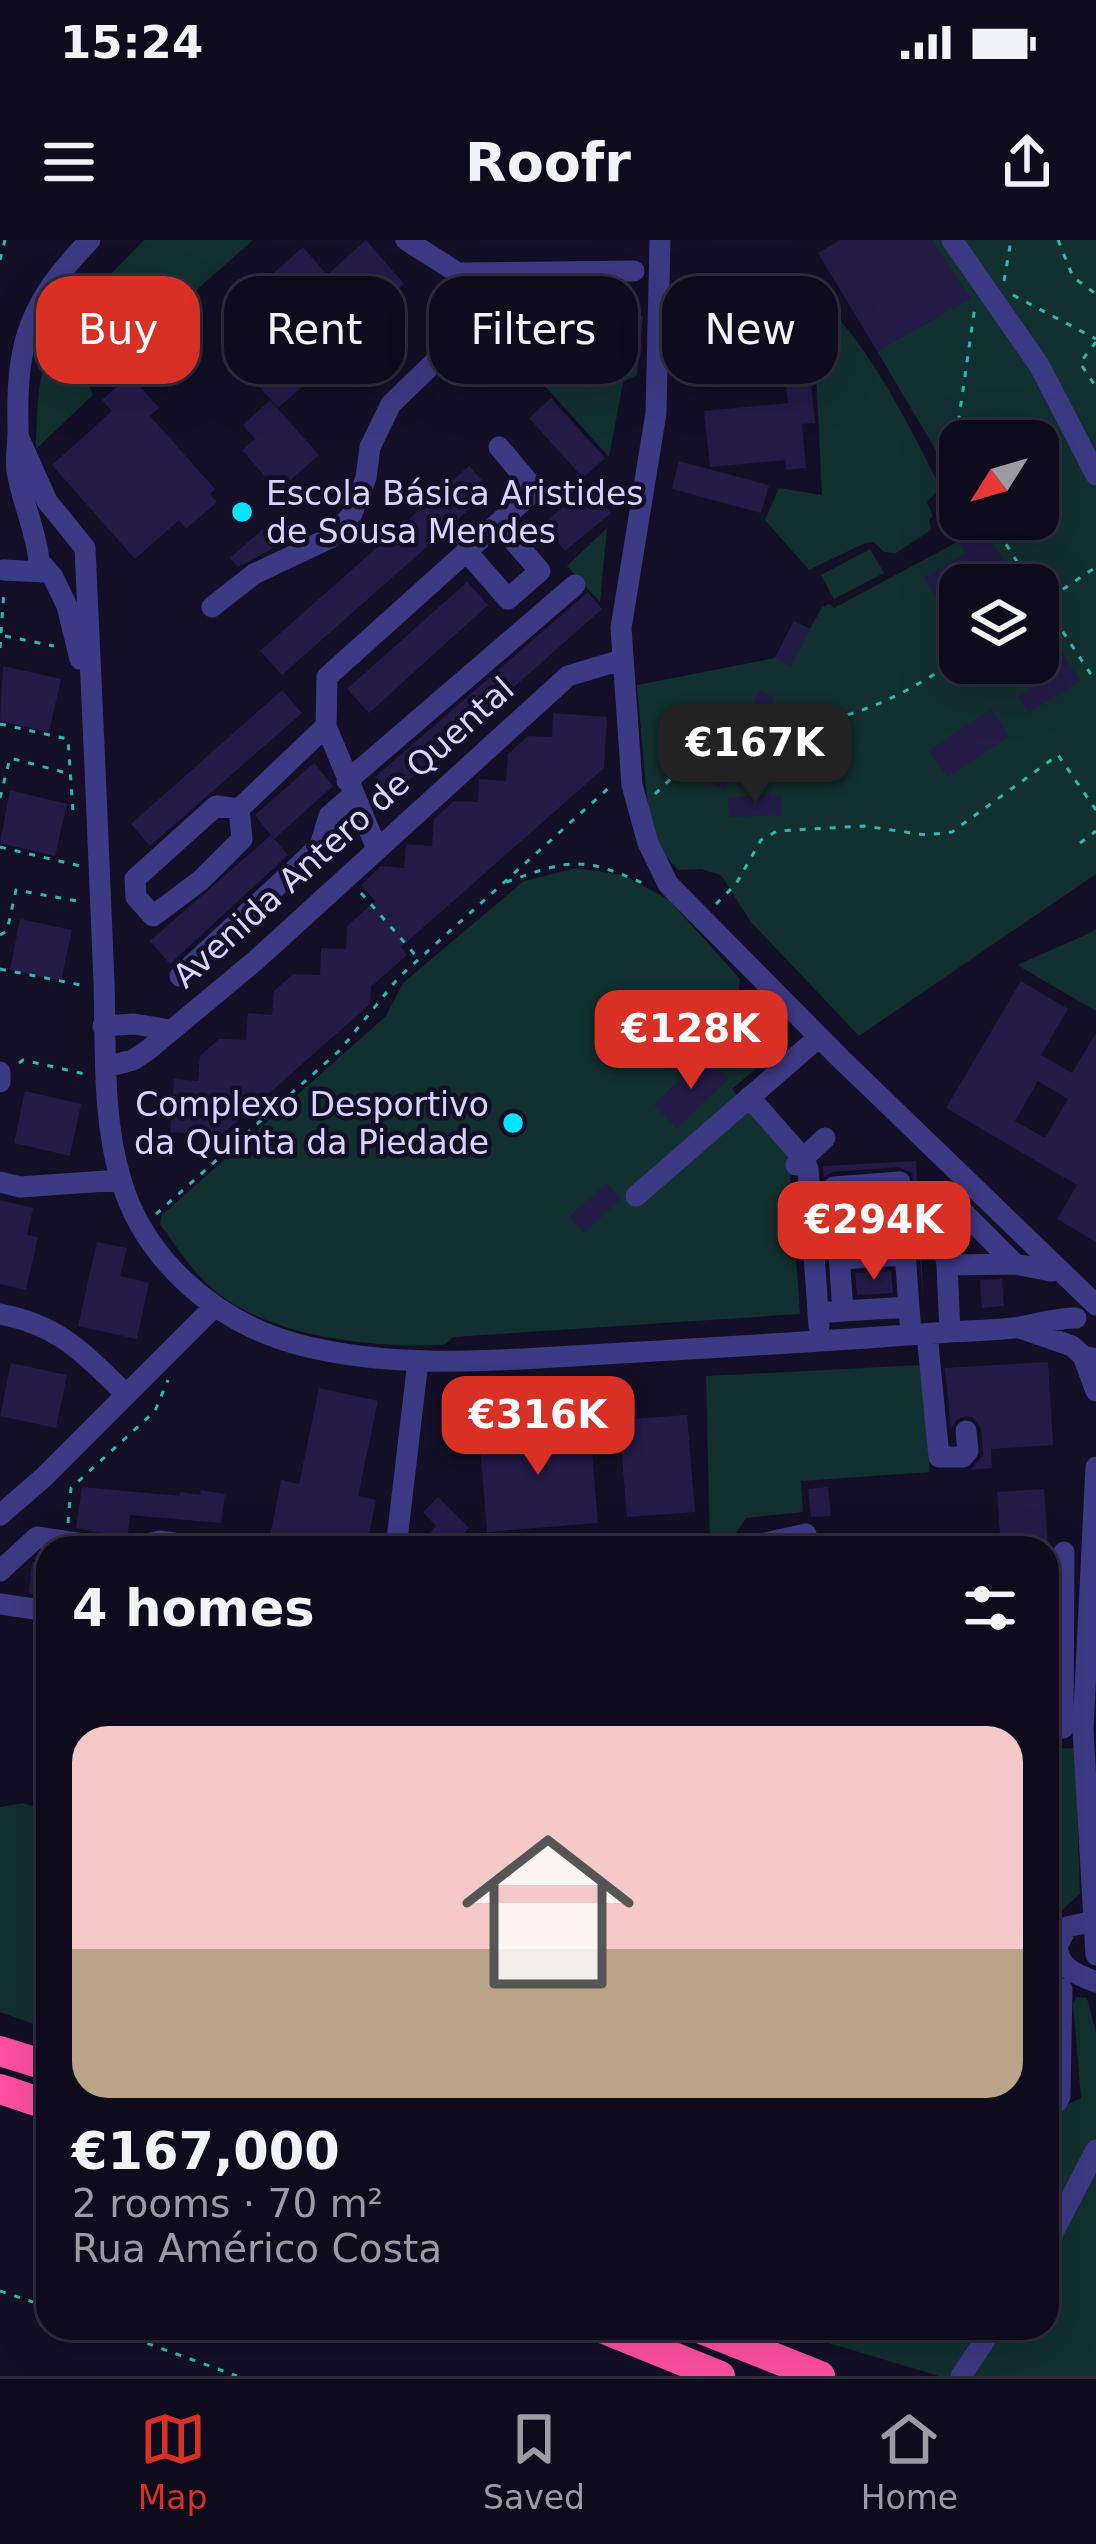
<!DOCTYPE html>
<html lang="en">
<head>
<meta charset="utf-8">
<style>
	:root { --surface:#0e0b1c; --page:#1c1929; --text:#f1f3f6; --muted:#9b9ba3; --line:#2e2b3b; --accent:#d93025 }
	body { margin:0; font-family:"DejaVu Sans",sans-serif; background:var(--page); color:var(--text); height:100vh; display:flex; flex-direction:column; font-size:45px; white-space:nowrap }
	* { box-sizing:border-box; margin:0 }
	p { font-size:39px; color:var(--muted) }
	.icon { flex:none; width:66px; height:66px; fill:none; stroke:currentColor; stroke-width:2; stroke-linecap:round; stroke-linejoin:round }
	.map { position:relative; flex:1; overflow:hidden }
	.drawer { position:absolute; left:36px; top:1296px; width:1023px; height:804px; display:flex; flex-direction:column; background:var(--surface); border-radius:36px; box-shadow:0 12px 48px #0002,0 0 0 3px var(--line) }
	.drawer>* { flex:none }
	.hud { position:absolute; left:36px; top:36px; width:1026px; height:108px; display:flex; gap:24px }
	.needle { width:78px; rotate:233deg }
	.fabs { position:absolute; left:939px; top:180px; display:grid; gap:24px }
	.fabs a { display:grid; place-items:center; width:120px; height:120px; border-radius:24px; background:var(--surface); box-shadow:0 12px 48px #0002,0 0 0 3px var(--line); font-size:60px }
	.price { position:absolute; translate:-50% -102px; padding:0 27px; border-radius:24px; background:var(--accent); color:#fff; font-size:39px; line-height:78px; filter:drop-shadow(0 3px 6px #0008) }
	.price::after { content:''; position:absolute; left:50%; top:72px; width:36px; height:27px; margin-left:-18px; background:inherit; clip-path:polygon(0 0,100% 0,50% 100%) }
	.price.on { background:#222; color:#fff }
	ul { padding:0; list-style:none }
	li { display:grid; align-content:center; gap:24px; height:636px; padding:0 36px }
	li span { display:grid; place-items:center; height:372px; border-radius:36px; color:#555 }
	li>.icon { margin-inline-start:auto }
	span .icon { width:216px; height:216px; fill:#fffc; stroke-width:1 }
	li b { font-size:51px }
	h2 { display:flex; justify-content:space-between; align-items:center; height:144px; padding:0 36px; font-size:51px }
	.chip { padding:0 42px; border-radius:36px; background:var(--surface); box-shadow:0 12px 48px #0002,0 0 0 3px var(--line); font-size:42px; line-height:108px }
	.chip.on { background:var(--accent); color:#fff }
	.status { display:flex; justify-content:space-between; align-items:center; height:84px; padding:0 60px; background:var(--surface); direction:ltr }
	.status svg { height:33px; fill:currentColor }
	header { display:flex; justify-content:space-between; align-items:center; height:156px; padding:0 36px; background:var(--surface); font-size:54px; font-weight:700 }
	.dock { display:flex; justify-content:space-around; align-items:center; height:168px; border-top:3px solid var(--line); background:var(--surface); font-size:33px; color:var(--muted) }
	.dock a { display:grid; justify-items:center; gap:6px }
	.dock .on { color:var(--accent) }
	.map>svg:first-child { display:block }
</style>
</head>
<body>
<div class="status"><b>15:24</b><svg viewBox="0 0 49 12"><path d="M0 12V9h3v3zM5 12V6h3v6zM10 12V3h3v9zM15 12V0h3v12zM26 1h20v11H26zM47 4h2v5h-2z"/></svg></div>
<header><svg class="icon" aria-label="menu" viewBox="0 0 24 24"><path d="M4 6h16M4 12h16M4 18h16"/></svg>Roofr<svg class="icon" aria-label="share" viewBox="0 0 24 24"><path d="M12 15V3M7 8l5-5 5 5M5 13v7h14v-7"/></svg></header>
<div class="map">
<svg width="1096" height="2136" viewBox="0 0 1096 2136">
	<rect width="100%" height="100%" fill="#130f26"/>
	<path fill="#12302f" fill-rule="evenodd" d="M144 0H253L89 145 93 155 36 209C37 161 38 119 63 76L75 78 95 50Z
		M931 0H1096V634L859 796 751 682 721 635 701 629 678 630 658 607 649 581 637 445 775 418 794 381 810 389 822 367 830 364 834 368 957 302 950 288 955 284 946 269 960 261V279H1038V201H960V251L877 111 970 58ZM960 345H1038V423H960Z
		M774 42C783 44 794 44 802 48 853 73 911 188 936 239L938 250 927 262 933 276 929 280 931 290 896 313 884 312 874 302 865 303 809 330 765 280 779 248 822 255 815 111 698 105C689 97 686 91 687 79 689 47 750 46 774 42Z
		M643 76 637 135 623 142 609 217 544 145 615 84Z
		M607 288 600 362 567 326Z
		M870 309 884 333 834 359 821 335Z
		M576 628 624 635 669 660 740 739 738 754 768 784 766 794 780 808 732 849 789 917 800 1074 453 1097 444 1105C375 1108 277 1098 220 1055 195 1036 178 1009 160 984L162 975 386 776 403 743 524 641Z
		M1096 689V771L1017 725 1090 693Z
		M922 1125 930 1232 801 1241 803 1272 746 1278 731 1301 710 1304 706 1136Z
		M1075 1508 1080 1654 1047 1683V1509Z
		M23 1563 48 1572V1789L0 1772V1567Z
		M1077 1757 1087 1758 1096 1793V2136H939L778 2088H1047V1874L1081 1858 1073 1763Z"/>
	<path fill="#241b47" fill-rule="evenodd" d="M366 0 404 44 365 79 341 52 287 99 318 133 278 168 232 116 272 81 261 69 274 57 262 43 303 7 327 35Z
		M840 0H931L971 58 877 111 818 13Z
		M448 66 459 77 445 89 435 78Z
		M536 80 548 95 515 121 503 105Z
		M810 131 815 183 802 184 806 228 786 230 785 220 710 227 704 171 788 163 785 134Z
		M130 135 159 168 150 176 215 249 210 254 217 262 186 289 179 280 135 319 52 225 112 171 102 160Z
		M551 158 605 218 583 238 529 178Z
		M270 160 319 215 278 251 242 210 255 199 243 185Z
		M679 221 769 245 761 273 672 249Z
		M469 226 491 250 282 435 260 411Z
		M588 246 611 273 565 311 543 284Z
		M952 279H977L1019 345H972L966 336 935 356 925 338 965 313 950 288 956 285Z
		M263 289 277 306 238 327 230 318Z
		M467 342 488 365 369 473 347 449Z
		M588 352 602 369 391 556 375 537Z
		M1038 375 1080 441 1028 473 1018 457 1035 446 1021 423H1038Z
		M794 381 810 390 791 426 775 418Z
		M3 426 61 439 49 492 0 481Z
		M282 450 302 473 150 606 131 584Z
		M760 450 774 458 726 550 713 543Z
		M992 469 1009 496 947 537 929 511Z
		M553 473 607 477 604 528 401 707 407 715 371 747 370 764 221 896 170 892 174 839 198 841 200 816 219 799 246 800 248 773 272 775 274 751 293 734 320 735 321 708 346 709 347 686 375 661 361 645 381 626 404 628 406 604 432 606 434 579 454 561 478 562 479 539 506 541 508 514 528 496 552 497Z
		M314 523 333 546 274 599 255 575Z
		M10 550 67 564 55 616 0 603Z
		M781 555 782 575 729 577 728 557Z
		M271 595 288 615 170 724 150 701Z
		M20 679 72 690 61 741 10 730Z
		M1021 741 1068 769 1041 815 1072 833 1096 793V1002L1057 979 1077 945 946 868ZM1038 841 1068 859 1045 898 1015 881Z
		M705 815 728 839 677 889 654 865Z
		M25 851 81 864 70 916 14 903Z
		M916 921 920 981 925 980 927 996 921 997 923 1057 912 933 899 927 833 932 824 937 823 926Z
		M606 943 621 959 584 993 569 977Z
		M0 960 33 968 27 995 38 997 26 1050 0 1044Z
		M97 1002 127 1008 120 1036 149 1043 137 1099 78 1086Z
		M891 1031 893 1053 857 1055 855 1033Z
		M1002 1039 1004 1066 982 1068 980 1040Z
		M1048 1122 1053 1205 991 1209 992 1228 971 1230 983 1215 981 1188 973 1178 966 1176 956 1180 951 1190 945 1128Z
		M11 1123 67 1135 56 1188 0 1176Z
		M319 1148 378 1161 358 1256 376 1260 366 1308H304L269 1301 281 1240 299 1244Z
		M687 1175 695 1272 627 1277 619 1180Z
		M565 1178 567 1202 591 1200 598 1283 487 1292 480 1206 506 1203 505 1183Z
		M82 1247 180 1256V1252L200 1255 201 1250 225 1254 221 1283 130 1275 128 1293 121 1297 76 1288Z
		M828 1247 831 1276 811 1277 808 1249Z
		M1044 1249 1048 1308H1001L997 1252Z
		M438 1257 469 1288 449 1308H440L428 1295 436 1286 423 1272Z
		M32 1322 48 1324V1356L29 1353Z"/>
	<g fill="none" stroke-linecap="round" stroke-linejoin="round">
		<path stroke="#2fb8b0" stroke-width="3" stroke-dasharray="6 9" stroke-linecap="butt" d="M1058 0 1073 37 1096 54
			M0 20 5 0
			M1004 41 1011 0
			M1013 55 1096 99
			M1096 102 1080 123 1096 147
			M960 225 954 212 975 66
			M990 279 1032 345
			M1038 354 1092 436 1096 435
			M1038 366 1096 327
			M5 396 54 406
			M0 408 4 350
			M0 484 68 499 73 572 77 575
			M655 554 735 477C823 497 887 466 960 418
			M0 558 10 518 67 533
			M1080 603 1096 591
			M0 607 80 626
			M506 642C572 619 580 616 645 644
			M361 653 418 718
			M716 664 736 644 761 600 777 591 864 586 926 595 952 592 1058 515 1096 570
			M0 695 7 691 16 650 83 662
			M0 729 86 746
			M19 823 23 820 85 834
			M156 974 340 810 399 737 612 545
			M68 1283 71 1248 155 1171 168 1140
			M0 2051 48 2067
			M105 2088 237 2136"/>
		<path stroke="#3d3a85" stroke-width="21" d="M406 0 458 33 634 31
			M660 0 656 173 621 388 632 545 648 603 668 644 840 818 1096 1065
			M952 0 1039 125 1096 235
			M18 196 47 261 85 308C92 452 98 598 104 742 106 807 102 878 121 940 145 1022 219 1084 300 1105 394 1129 493 1121 588 1115 709 1108 830 1101 950 1092 971 1091 993 1090 1014 1088 1035 1085 1054 1078 1076 1078
			M466 311 508 359 540 331 498 283
			M3 330 45 332
			M212 367 254 334 330 298 351 276 366 238 370 207 391 164 527 33
			M80 419 67 366 53 337 39 321C36 290 22 262 17 231 15 216 19 199 18 184 16 100 31 61 90 0
			M347 541 575 345
			M239 569 242 599 201 640 153 676 136 657 135 639 216 566 239 569 326 486
			M377 609 326 486 327 437 535 250 499 207
			M180 736 320 606 329 576 353 555
			M103 786 134 784 170 790
			M106 827 133 820 148 810 255 721 568 436 621 420
			M0 832V842
			M749 857 802 917 808 929 819 1086
			M796 925 825 898
			M0 942 20 947 120 940
			M636 956 819 797
			M837 982 903 979
			M839 1019 905 1015
			M947 1025 939 974 950 966 962 971 1015 1024
			M843 1071 909 1067
			M818 1073 843 1071 834 947 900 942 911 1095
			M0 1074C59 1085 82 1112 124 1152
			M1020 1088 1072 1106 1083 1116 1096 1119
			M950 1092 947 1025 1015 1024 1051 1031
			M927 1094 939 1217H963L968 1211 966 1191
			M1083 1116 1096 1151
			M1096 1227 1083 1490 1096 1715
			M0 1275 44 1237 215 1066
			M131 1308 160 1301 206 1308
			M396 1308 418 1121
			M743 1308 806 1294
			M0 1331 37 1297 109 1308
			M0 1364 48 1371
			M1063 1488 1064 1312
			M1094 1681 1067 1687 1057 1706C1059 1729 1076 1734 1096 1742
			M1047 1867 1057 1862 1060 1856 1062 1749
			M1047 2004 1096 1910
			M961 2136 993 2088"/>
		<path stroke="#ff4fa3" stroke-width="30" d="M0 1811 48 1826
			M0 1849 48 1865
			M602 2088 720 2136
			M699 2088 820 2136"/>
	</g>
	<g fill="#00e5ff" stroke="#130f26" stroke-width="4.5">
		<circle cx="242" cy="272" r="12"/>
		<circle cx="513" cy="883" r="12"/>
	</g>
	<g text-anchor="middle" stroke-width="9" stroke-linejoin="round" paint-order="stroke">
		<g font-size="33" fill="#d9d4ff" stroke="#130f26" text-anchor="start">
			<text x="266" y="265">Escola Básica Aristides<tspan x="266" dy="38">de Sousa Mendes</tspan></text>
			<text x="489" y="876" text-anchor="end">Complexo Desportivo<tspan x="489" dy="38">da Quinta da Piedade</tspan></text>
		</g>
		<g font-size="33" fill="#d9d4ff" stroke="#130f26">
			<text transform="translate(343 592) rotate(-42)" y="12">Avenida Antero de Quental</text>
		</g>
	</g>
</svg>
<div class="fabs">
<a><svg class="needle" viewBox="-14 -14 28 28"><path d="M0-13l5 13h-10z" fill="#e53935"/><path d="M0 13l5-13h-10z" fill="#9b9ba3"/></svg></a>
<a><svg class="icon" aria-label="layers" viewBox="0 0 24 24"><path d="M12 4l9 5-9 5-9-5zM3 14l9 5 9-5"/></svg></a>
</div>
<b class="price on" style="left:755px;top:566px">€167K</b>
<b class="price" style="left:691px;top:852px">€128K</b>
<b class="price" style="left:874px;top:1043px">€294K</b>
<b class="price" style="left:538px;top:1238px">€316K</b>
<div class="hud">
<a class="chip on">Buy</a>
<a class="chip">Rent</a>
<a class="chip">Filters</a>
<a class="chip">New</a>
</div>
<section class="drawer">
<h2>4 homes<svg class="icon" aria-label="filters" viewBox="0 0 24 24"><path d="M4 7h16M4 17h16"/><circle cx="9" cy="7" r="2"/><circle cx="15" cy="17" r="2"/></svg></h2>
<ul>
<li><span style="background:linear-gradient(#f6c9c9 60%,#b9a48a 0)"><svg class="icon" aria-label="home" viewBox="0 0 24 24"><path d="M3 11l9-7 9 7M6 9v11h12V9"/></svg></span><div><b>€167,000</b><p>2 rooms · 70 m²</p><p>Rua Américo Costa</p></div></li>
</ul>
</section>
</div>
<nav class="dock">
<a class="on"><svg class="icon" aria-label="map" viewBox="0 0 24 24"><path d="M3 6l6-2 6 2 6-2v14l-6 2-6-2-6 2zM9 4v14M15 6v14"/></svg>Map</a>
<a><svg class="icon" aria-label="saved" viewBox="0 0 24 24"><path d="M7 4h10v16l-5-4-5 4z"/></svg>Saved</a>
<a><svg class="icon" aria-label="home" viewBox="0 0 24 24"><path d="M3 11l9-7 9 7M6 9v11h12V9"/></svg>Home</a>
</nav>
</body>
</html>
